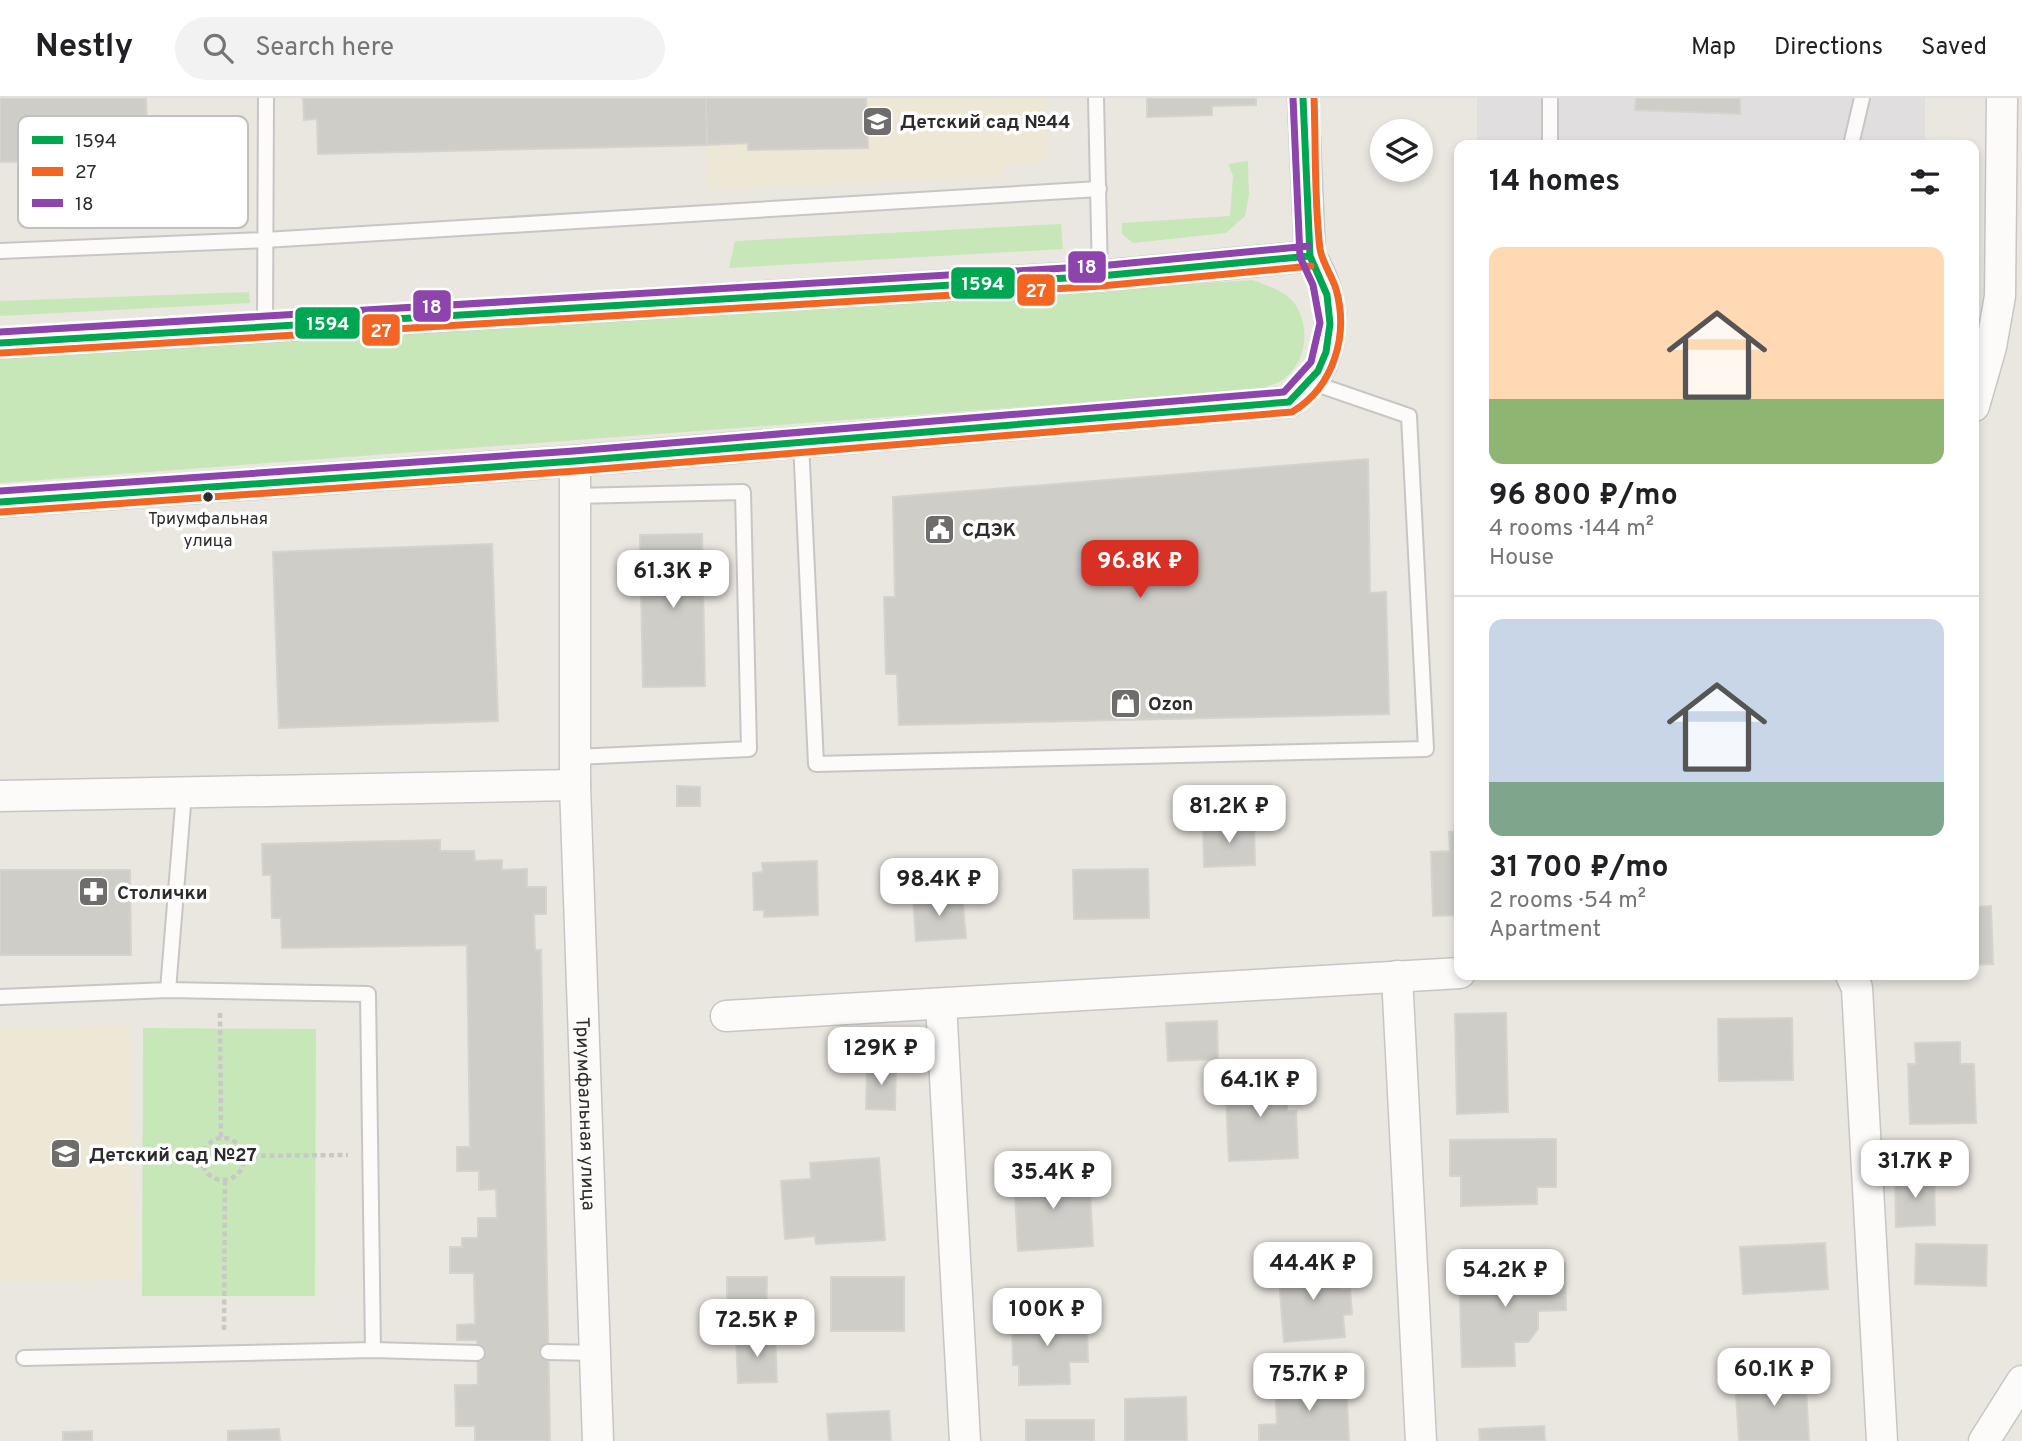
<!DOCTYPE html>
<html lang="en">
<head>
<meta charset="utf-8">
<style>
	:root { --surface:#fff; --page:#f2f2f2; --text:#202124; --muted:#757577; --line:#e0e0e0; --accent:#d93025 }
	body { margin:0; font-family:Overpass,sans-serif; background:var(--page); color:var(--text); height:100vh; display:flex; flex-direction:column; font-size:26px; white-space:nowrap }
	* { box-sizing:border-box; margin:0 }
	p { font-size:23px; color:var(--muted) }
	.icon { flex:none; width:38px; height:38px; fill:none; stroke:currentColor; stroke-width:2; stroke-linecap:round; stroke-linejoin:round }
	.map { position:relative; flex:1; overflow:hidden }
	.drawer { position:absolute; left:1454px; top:42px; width:525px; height:840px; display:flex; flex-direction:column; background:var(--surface); border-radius:14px; box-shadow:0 4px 10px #0003 }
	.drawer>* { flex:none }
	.tools { position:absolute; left:1370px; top:21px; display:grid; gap:14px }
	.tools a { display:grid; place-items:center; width:63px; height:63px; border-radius:50%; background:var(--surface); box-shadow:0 4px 10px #0003; font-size:35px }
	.price { position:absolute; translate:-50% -60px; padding:0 16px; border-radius:14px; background:#fff; color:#222; font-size:23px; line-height:46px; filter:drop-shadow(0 2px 4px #0008) }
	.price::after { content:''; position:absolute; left:50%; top:42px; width:21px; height:16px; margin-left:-10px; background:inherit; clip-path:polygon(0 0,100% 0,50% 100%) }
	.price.active { background:var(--accent); color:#fff }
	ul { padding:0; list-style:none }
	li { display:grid; align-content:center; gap:14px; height:371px; padding:0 35px }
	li+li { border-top:2px solid var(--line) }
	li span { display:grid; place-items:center; height:217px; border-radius:14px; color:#555 }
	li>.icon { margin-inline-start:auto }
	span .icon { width:126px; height:126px; fill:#fffc; stroke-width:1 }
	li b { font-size:30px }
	h2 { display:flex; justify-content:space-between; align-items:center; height:84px; padding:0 35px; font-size:30px }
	header { display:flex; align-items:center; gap:42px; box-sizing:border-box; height:98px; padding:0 35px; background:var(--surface); border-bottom:2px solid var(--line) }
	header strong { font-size:33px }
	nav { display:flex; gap:38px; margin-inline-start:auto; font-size:24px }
	.search { width:490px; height:63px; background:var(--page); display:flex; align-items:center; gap:18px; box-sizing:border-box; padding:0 24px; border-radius:38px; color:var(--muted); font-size:26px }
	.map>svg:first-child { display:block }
</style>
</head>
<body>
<header>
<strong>Nestly</strong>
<div class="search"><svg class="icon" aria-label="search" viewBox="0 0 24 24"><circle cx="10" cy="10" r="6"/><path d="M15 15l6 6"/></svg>Search here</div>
<nav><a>Map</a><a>Directions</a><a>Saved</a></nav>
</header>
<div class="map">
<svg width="2022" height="1343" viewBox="0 0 2022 1343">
	<rect width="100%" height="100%" fill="#eae7e1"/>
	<path fill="#e1dee0" d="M1477 0H1925V47H1477Z"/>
	<path fill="#ede7d5" d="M706 0H1046L1048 63 1004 68 1001 79 707 92Z
		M130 928 134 1182 0 1184V930Z"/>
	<path fill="#c8e7b9" d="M1248 63 1249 97 1245 118 1226 135 1133 145 1122 136V125L1230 118 1233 78 1228 66Z
		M1061 126 1063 151 729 170 735 143Z
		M1253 182C1266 187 1286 193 1295 206 1311 231 1307 266 1281 283 1273 288 1259 290 1249 292L0 385V260Z
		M249 194 250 205 0 218V203Z
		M143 930 316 931 315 1198H142Z"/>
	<path fill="#cfcdc8" stroke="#d5d3cd" stroke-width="2" d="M0 0H146L148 61 0 64Z
		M303 0H706L707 47 318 56 317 21 304 22Z
		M706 0H866L868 50 748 52V45L707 47Z
		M1147 0H1256V7L1212 8V17L1147 19Z
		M1636 0H1740V16L1635 12Z
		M1368 361 1370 495 1386 494 1389 616 899 627 897 576H886L884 499H895L893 399Z
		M702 436 705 588 643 589 640 437Z
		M492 446 498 623 279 630 273 454Z
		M677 688 700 689V708H677Z
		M1254 725 1255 767 1204 769 1203 727Z
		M1460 733V817L1433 818 1431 754 1450 753 1449 734Z
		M440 742V753H474L475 763 502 762V772L527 771V789H546V816H534L535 852H541L550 1343H475V1328H456L455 1287H478L477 1242H457V1227L475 1226 474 1175H450V1149H462V1140H478V1120H497L496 1091 479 1092V1073H457V1049H470L467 847 282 850 281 820H272L271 777H263L262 746Z
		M817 763 818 817 764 819V812H754L753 775 763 774 762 765Z
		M1148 771 1149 820 1074 821 1073 772Z
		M0 772H130L131 857H0Z
		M962 796 966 840 916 843 913 799Z
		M1991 808 1993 866 1974 867V809Z
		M1506 915 1508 1014 1457 1016 1455 916Z
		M1792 920 1793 982 1719 983 1718 921Z
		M1217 923 1218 961 1168 963 1166 925Z
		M1960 944V966H1974L1976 1025 1910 1026 1908 966H1916L1915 945Z
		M867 966 896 967 895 1012 866 1011Z
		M1286 976 1287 1013H1296L1298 1060 1229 1063 1225 980Z
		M1556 1041V1089H1537V1106L1461 1108V1078H1450V1042Z
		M879 1060 885 1142 816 1146 815 1138 785 1141 781 1083 811 1081 810 1065Z
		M1089 1074 1093 1148 1018 1153 1014 1078Z
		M1934 1074 1935 1127 1896 1129 1895 1076Z
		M1825 1145 1828 1191 1743 1196 1740 1149Z
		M1916 1146 1987 1147 1986 1188 1915 1186Z
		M1339 1165 1341 1191H1350L1352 1216 1343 1217 1345 1239 1284 1244 1278 1169Z
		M1565 1165 1566 1212 1538 1213V1231L1528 1244H1514L1515 1268 1462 1269 1459 1169Z
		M727 1179H767L766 1218 727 1217Z
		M831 1179H904V1233H831Z
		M1066 1217 1067 1227 1087 1226 1088 1264H1069L1070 1286 1019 1287V1267H1013L1012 1218Z
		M775 1237 777 1284 738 1285 736 1238Z
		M1805 1270 1809 1343H1739L1736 1297 1749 1282 1763 1281 1762 1273Z
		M1346 1283 1349 1343H1259V1327L1277 1326 1275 1286Z
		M1186 1299 1187 1343H1125V1301Z
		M889 1313 891 1343H829L827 1316Z
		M1026 1322H1094V1343H1026Z
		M1544 1328 1545 1343H1480L1479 1331Z
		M279 1331 280 1343H228V1333Z
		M92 1333V1343H63V1334Z"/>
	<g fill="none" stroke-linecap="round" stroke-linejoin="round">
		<defs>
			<path id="lane" d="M1096 0 1100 178
				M1550 0V47
				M1851 47 1862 0
				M0 153 265 142 1099 91
				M265 227 266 0
				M801 344 816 666 1426 651 1409 318 1310 284
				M575 398 743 394 749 651 575 659
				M168 892 184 695
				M0 899 168 892 368 896 373 1252 24 1260
				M373 1252 477 1255
				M548 1254 597 1255"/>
			<g id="street">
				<path d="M0 245 1100 178 1310 158"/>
				<path d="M1974 308 1991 249 2000 198 2002 0"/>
				<path id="s1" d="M575 363V687L598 1343"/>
				<path d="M0 404 575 363 1289 304C1300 293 1315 282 1321 268 1337 232 1331 189 1310 158L1303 0"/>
				<path d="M0 698 575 687"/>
				<path d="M1851 877 1857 890 1882 1343"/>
				<path d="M1397 878 1421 1343"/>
				<path d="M941 906 965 1343"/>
				<path d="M726 918 1460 875"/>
				<path d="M1984 1343 2022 1283"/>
			</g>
		</defs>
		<use href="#lane" stroke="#c7c6c6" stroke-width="18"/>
		<use href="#street" stroke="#c7c6c6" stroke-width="33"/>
		<path stroke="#c8c8c7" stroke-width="4.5" stroke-dasharray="5 3.5" stroke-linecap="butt" d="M220 915 221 1039
			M202 1061a21 21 0 1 1 42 0a21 21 0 1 1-42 0Z
			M244 1058 348 1057
			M224 1232 225 1083"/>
		<use href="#lane" stroke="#fcfbfa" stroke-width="14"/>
		<use href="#street" stroke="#fcfbfa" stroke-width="30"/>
		<defs>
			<path id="bus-1" d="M0 245 1100 178 1310 158
				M0 404 575 363 1289 304 1318 273 1326 254 1330 226 1327 197 1310 158 1303 0"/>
			<path id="bus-2" d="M1 255 1101 188 1311 168
				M1 414 576 373 1292 314C1334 289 1349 237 1336 191 1332 178 1322 164 1320 151 1314 102 1316 50 1314 0"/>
			<path id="bus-3" d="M0 234 1099 168 1309 148
				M0 393 574 353 1284 294 1311 264 1320 225 1313 187 1300 159 1293 0"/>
		</defs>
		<use href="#bus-1" stroke="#fff" stroke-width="12"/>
		<use href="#bus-2" stroke="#fff" stroke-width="12"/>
		<use href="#bus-3" stroke="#fff" stroke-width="12"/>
		<use href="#bus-1" stroke="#00a651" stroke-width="7"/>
		<use href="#bus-2" stroke="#f26522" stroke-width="7"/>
		<use href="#bus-3" stroke="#8e44ad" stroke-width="7"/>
	</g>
	<defs>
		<symbol id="school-square" viewBox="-11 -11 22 22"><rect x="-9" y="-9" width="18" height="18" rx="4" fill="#6e6d6b" stroke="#fff"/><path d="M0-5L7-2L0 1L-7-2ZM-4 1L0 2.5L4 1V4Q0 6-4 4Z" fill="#fff"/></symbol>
		<symbol id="civic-square" viewBox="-11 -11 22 22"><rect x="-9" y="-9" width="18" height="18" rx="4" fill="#6e6d6b" stroke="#fff"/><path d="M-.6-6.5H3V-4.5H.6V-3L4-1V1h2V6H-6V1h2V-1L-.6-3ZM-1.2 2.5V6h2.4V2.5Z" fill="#fff"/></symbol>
		<symbol id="shop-square" viewBox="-11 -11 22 22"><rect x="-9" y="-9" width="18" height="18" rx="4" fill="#6e6d6b" stroke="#fff"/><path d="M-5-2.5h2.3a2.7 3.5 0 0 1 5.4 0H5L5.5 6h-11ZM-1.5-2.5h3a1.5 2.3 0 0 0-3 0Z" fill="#fff"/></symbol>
		<symbol id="pharmacy-square" viewBox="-11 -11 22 22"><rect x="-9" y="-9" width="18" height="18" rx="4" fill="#6e6d6b" stroke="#fff"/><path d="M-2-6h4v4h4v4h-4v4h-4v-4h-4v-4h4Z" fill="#fff"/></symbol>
	</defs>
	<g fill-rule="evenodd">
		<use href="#school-square" x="860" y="6" width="35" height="35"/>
		<use href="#civic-square" x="922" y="414" width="35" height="35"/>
		<use href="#shop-square" x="1108" y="588" width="35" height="35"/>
		<use href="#pharmacy-square" x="76" y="776" width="35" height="35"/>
		<use href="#school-square" x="48" y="1038" width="35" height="35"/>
	</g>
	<circle fill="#2c2c2c" stroke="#fff" stroke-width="2.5" cx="208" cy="399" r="6"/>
	<g text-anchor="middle" stroke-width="7" stroke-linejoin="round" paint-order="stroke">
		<g font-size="17" fill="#2c2c2c" stroke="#fff">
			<text x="208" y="426">Триумфальная<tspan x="208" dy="22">улица</tspan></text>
		</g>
		<g font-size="19" font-weight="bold" fill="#2c2c2c" stroke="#fff" text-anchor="start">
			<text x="900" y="30">Детский сад №44</text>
			<text x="962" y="438">СДЭК</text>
			<text x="1148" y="612">Ozon</text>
			<text x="117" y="801">Столички</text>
			<text x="89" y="1063">Детский сад №27</text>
		</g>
		<g font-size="19" fill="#2c2c2c" stroke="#fff">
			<text dy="7" stroke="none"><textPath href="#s1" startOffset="653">Триумфальная улица</textPath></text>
		</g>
	</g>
	<rect x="18" y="18" width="230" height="112" rx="10" fill="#fff" stroke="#c0c0c0" stroke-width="2"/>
	<rect x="32" y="38" width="31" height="8" fill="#00a651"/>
	<rect x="32" y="69" width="31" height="9" fill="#f26522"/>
	<rect x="32" y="101" width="31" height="8" fill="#8e44ad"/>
	<g font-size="19" fill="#2c2c2c">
		<text x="75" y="49">1594</text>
		<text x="75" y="80">27</text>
		<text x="75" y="112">18</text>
	</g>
	<g stroke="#fff" stroke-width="2.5">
		<rect x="1067" y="152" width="40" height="34" rx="7" fill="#8e44ad"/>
		<rect x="950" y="168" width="66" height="34" rx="7" fill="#00a651"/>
		<rect x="1016" y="175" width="40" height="34" rx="7" fill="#f26522"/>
		<rect x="412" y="191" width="40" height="34" rx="7" fill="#8e44ad"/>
		<rect x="294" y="208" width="67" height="34" rx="7" fill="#00a651"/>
		<rect x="361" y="215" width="40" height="34" rx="7" fill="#f26522"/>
	</g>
	<g font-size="19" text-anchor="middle" font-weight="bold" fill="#fff">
		<text x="1087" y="175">18</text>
		<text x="983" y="192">1594</text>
		<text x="1036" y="199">27</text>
		<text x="432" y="215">18</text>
		<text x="328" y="232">1594</text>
		<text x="381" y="239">27</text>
	</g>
</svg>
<div class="tools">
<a><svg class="icon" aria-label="layers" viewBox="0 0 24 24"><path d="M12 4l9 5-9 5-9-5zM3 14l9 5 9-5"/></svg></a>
</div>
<b class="price active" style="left:1140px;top:502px">96.8K ₽</b>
<b class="price" style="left:673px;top:512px">61.3K ₽</b>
<b class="price" style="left:1229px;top:747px">81.2K ₽</b>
<b class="price" style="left:939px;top:820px">98.4K ₽</b>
<b class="price" style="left:881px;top:989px">129K ₽</b>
<b class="price" style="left:1260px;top:1021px">64.1K ₽</b>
<b class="price" style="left:1915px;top:1102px">31.7K ₽</b>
<b class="price" style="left:1053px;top:1113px">35.4K ₽</b>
<b class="price" style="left:1313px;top:1204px">44.4K ₽</b>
<b class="price" style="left:1505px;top:1211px">54.2K ₽</b>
<b class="price" style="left:1047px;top:1250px">100K ₽</b>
<b class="price" style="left:757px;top:1261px">72.5K ₽</b>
<b class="price" style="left:1774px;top:1310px">60.1K ₽</b>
<b class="price" style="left:1309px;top:1315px">75.7K ₽</b>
<section class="drawer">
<h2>14 homes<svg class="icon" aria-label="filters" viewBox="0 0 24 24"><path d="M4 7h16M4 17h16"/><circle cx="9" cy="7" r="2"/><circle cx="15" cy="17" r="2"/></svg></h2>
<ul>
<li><span style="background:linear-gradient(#ffd9b3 70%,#8fb573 0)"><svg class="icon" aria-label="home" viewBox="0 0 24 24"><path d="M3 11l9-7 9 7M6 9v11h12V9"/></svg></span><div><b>96 800 ₽/mo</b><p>4 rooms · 144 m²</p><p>House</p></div></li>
<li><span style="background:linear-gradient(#c9d6e8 75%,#7fa58c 0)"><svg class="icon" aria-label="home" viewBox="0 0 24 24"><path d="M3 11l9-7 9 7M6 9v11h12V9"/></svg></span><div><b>31 700 ₽/mo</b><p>2 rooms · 54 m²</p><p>Apartment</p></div></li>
</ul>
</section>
</div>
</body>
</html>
